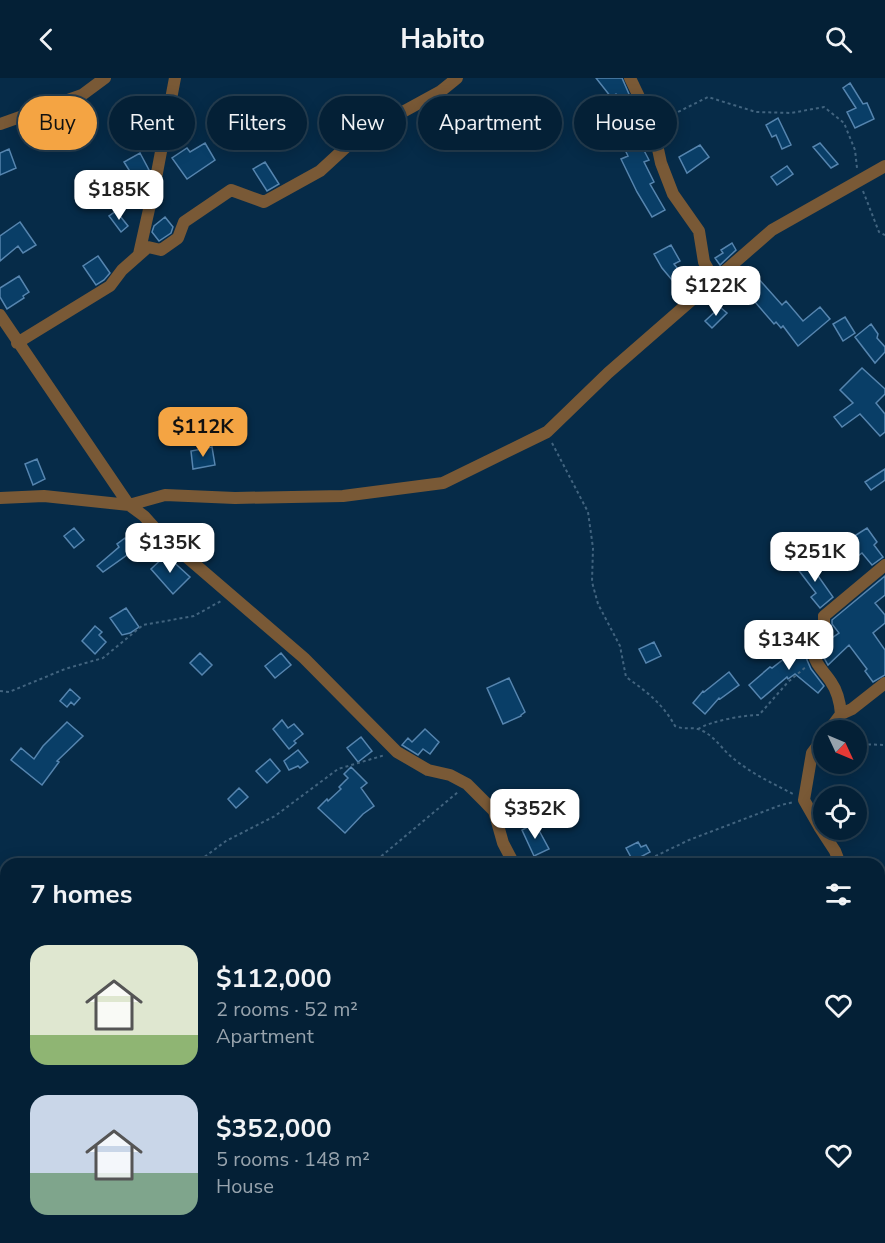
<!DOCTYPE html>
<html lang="en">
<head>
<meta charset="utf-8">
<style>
	:root { --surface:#042036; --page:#0d283e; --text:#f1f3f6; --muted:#97a3ad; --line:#253e51; --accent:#f4a443 }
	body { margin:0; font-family:"Nunito Sans",sans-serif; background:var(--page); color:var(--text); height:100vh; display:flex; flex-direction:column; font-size:22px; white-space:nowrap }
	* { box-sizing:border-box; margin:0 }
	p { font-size:20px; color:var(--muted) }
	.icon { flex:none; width:33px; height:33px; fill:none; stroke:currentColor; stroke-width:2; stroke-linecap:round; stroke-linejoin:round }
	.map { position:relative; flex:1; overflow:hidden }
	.details { position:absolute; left:0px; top:780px; width:885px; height:386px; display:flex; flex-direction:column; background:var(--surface); border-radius:18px 18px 0 0; box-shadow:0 3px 15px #0003,0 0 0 2px var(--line) }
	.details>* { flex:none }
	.top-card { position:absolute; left:18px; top:18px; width:849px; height:54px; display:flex; gap:12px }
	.needle { width:39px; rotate:134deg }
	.controls { position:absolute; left:813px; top:642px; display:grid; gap:12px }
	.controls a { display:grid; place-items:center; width:54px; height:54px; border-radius:50%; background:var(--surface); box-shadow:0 3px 15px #0003,0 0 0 2px var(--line); font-size:30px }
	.price { position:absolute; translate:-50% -51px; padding:0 14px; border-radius:12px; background:#fff; color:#222; font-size:20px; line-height:39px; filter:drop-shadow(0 2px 3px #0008) }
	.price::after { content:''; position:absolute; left:50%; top:36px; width:18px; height:14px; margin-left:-9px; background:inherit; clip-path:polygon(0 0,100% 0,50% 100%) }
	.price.active { background:var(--accent); color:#111 }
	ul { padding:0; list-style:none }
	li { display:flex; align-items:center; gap:18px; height:150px; padding:0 30px }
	li span { display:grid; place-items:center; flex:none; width:168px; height:120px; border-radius:18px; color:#555 }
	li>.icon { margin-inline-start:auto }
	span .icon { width:72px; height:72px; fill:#fffc; stroke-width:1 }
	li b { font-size:26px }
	h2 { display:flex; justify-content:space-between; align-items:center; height:72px; padding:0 30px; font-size:26px }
	.chip { padding:0 21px; border-radius:27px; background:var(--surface); box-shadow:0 3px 15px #0003,0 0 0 2px var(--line); font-size:21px; line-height:54px }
	.chip.active { background:var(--accent); color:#111 }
	header { display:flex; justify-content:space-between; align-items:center; height:78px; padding:0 30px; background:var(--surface); font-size:27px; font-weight:700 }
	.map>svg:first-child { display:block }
</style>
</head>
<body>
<header><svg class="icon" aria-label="back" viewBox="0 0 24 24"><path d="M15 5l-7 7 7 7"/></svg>Habito<svg class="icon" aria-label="search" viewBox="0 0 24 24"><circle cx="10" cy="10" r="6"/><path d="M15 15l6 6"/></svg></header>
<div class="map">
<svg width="885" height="1165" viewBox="0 0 885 1165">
	<rect width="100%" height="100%" fill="#062b48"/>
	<path fill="#093e67" stroke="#5685af" stroke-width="1.5" d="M596 0H622L639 39 629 44 616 16 611 19Z
		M850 5 863 26 867 25 874 41 855 50 847 34 856 30 843 10Z
		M262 29 277 44 265 55 249 41Z
		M778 40 791 67 782 71 776 57 772 59 766 47Z
		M630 46 649 82 644 84 654 104 650 106 665 132 652 139 637 114 621 81 628 78 616 53Z
		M205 65 215 82 187 101 172 80 187 70 190 74Z
		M820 65 838 86 831 90 813 69Z
		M700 67 709 79 687 95 679 79Z
		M9 71 16 90 0 97V75Z
		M140 75 149 92 134 100 124 84Z
		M265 84 279 106 267 113 253 91Z
		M787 88 793 96 777 107 771 99Z
		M116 133 128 148 121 154 109 138Z
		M165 139 173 149 171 155 159 163 152 154 154 148Z
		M20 144 36 167 23 175 18 168 0 183V158Z
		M732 165 736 172 720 187 715 180 723 175 721 172Z
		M671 167 680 183 674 186 681 195 672 202 662 190 654 176Z
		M98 178 110 195 104 202 96 207 83 188Z
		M744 197 750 203 756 198 782 227 786 223 803 243 820 229 830 241 798 268 783 248 781 250 776 244 774 246 737 203Z
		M19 198 29 214 23 218 24 220 7 231 0 219V210Z
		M720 229 727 235 712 250 705 243Z
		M845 239 855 255 843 263 833 246Z
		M871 246 878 256 877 260 885 269V274L875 285 855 259Z
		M862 290 885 311V316L876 325 885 336V354L880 358 860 336 842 349 834 339 853 325 840 312Z
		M212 369 215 387 193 391 191 373Z
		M37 381 45 401 33 407 25 386Z
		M885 391V402L871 412 865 404Z
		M74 450 84 462 74 470 64 458Z
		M867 450 877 464 874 467 883 479 872 487 862 475 846 487 834 471Z
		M125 460 134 472 103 494 97 488 119 469 117 466Z
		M166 477 190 499 173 516 151 491Z
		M810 479 816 488 814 489 818 494 816 495 833 519 820 530 811 519 816 515 797 490Z
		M885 498V517L875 525 885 537V545L873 555 885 572V597L873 604 865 593 867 591 849 567 828 587 823 578 831 570 832 560 839 555 832 546V542Z
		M126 530 139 549 130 555 122 557 110 540Z
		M95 548 102 554 99 557 106 564 95 576 82 563Z
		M812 552 816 556V562L806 573 807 582 811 591 824 608 818 615 795 596 788 601 787 599 761 621 749 607 770 589 772 590 789 577 790 579 806 567 801 560Z
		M654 564 661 578 646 585 639 571Z
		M200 575 212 587 202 597 190 585Z
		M281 575 291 587 275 600 265 588Z
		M729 594 739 607 720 621 719 620 705 636 693 625 703 613 704 614Z
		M509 600 525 634 521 637V638L503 646 487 610Z
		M70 611 80 620 74 627 71 624 67 629 60 623Z
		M282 642 288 650 294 646 303 656 294 663 296 665 289 671 273 651Z
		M67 644 83 658 57 683 59 684 42 707 11 682 21 670 34 681 43 668Z
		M425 651 439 664 430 676 423 671 418 677 402 667 408 660 412 664Z
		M361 659 372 673 358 684 347 670Z
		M298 672 308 684 300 690 298 688 289 692 284 683Z
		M270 681 280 693 267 705 256 693Z
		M351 689 367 705 361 710 374 728 363 736 345 755 318 730 327 721 328 723 341 711 339 709 348 700 344 696Z
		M239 710 248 719 236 730 228 721Z
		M535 745 549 771 534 778 522 752Z
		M638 764 641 769 646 767 650 774 633 783 626 770Z"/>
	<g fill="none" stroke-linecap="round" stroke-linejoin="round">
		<path stroke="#42647f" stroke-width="2" stroke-dasharray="3 3" stroke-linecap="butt" d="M662 42 708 19 756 34 791 35 824 29 844 45 855 72 857 90
			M863 113 879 154 885 157
			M552 365 588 434 593 470 592 504 598 526 620 568 626 599C646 613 663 626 675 648 684 652 691 649 698 651 714 656 722 672 734 681 752 696 774 706 795 717
			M0 613 9 614 65 591 103 580 143 547 194 538 221 523
			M698 651C711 643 744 637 759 637L788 604 807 588
			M856 666 885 667
			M195 786 226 763 275 738 338 691 385 677
			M372 786 458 714
			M639 786 689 762 781 727 794 724
			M0 982 6 978
			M305 1160 312 1165
			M27 1165 32 1160
			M175 1165 180 1160
			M438 1165 443 1160"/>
		<path stroke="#795936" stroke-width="12" d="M630 0 653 48 661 85 673 116 699 153 704 184 715 204
			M0 46 82 17 105 0
			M139 176 156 100 175 0
			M0 237 129 427 165 417 235 420 343 418 443 405 547 354 608 295 772 152 885 88
			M17 265 110 208 122 192 148 169 161 172 178 160 184 144 231 112 264 124 320 93 357 59 441 13 457 0
			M0 420 44 418 129 427 144 438 161 457 304 580 397 674 428 692 450 697 467 706 494 733 503 765 514 786
			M841 636 852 631 885 605
			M829 652 841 636C840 624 838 614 831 604 825 594 815 587 814 576L824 565V538L885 487
			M824 659 812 675 804 722 820 750 835 773 840 786
			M879 914 885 923
			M676 1160 678 1165"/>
	</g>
</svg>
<div class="controls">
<a><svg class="needle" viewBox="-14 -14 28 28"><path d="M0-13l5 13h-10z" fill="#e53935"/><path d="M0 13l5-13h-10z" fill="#97a3ad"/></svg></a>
<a><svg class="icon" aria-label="locate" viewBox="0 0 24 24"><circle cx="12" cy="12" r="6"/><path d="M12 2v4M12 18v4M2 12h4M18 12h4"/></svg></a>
</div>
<b class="price" style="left:119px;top:143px">$185K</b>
<b class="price" style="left:716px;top:239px">$122K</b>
<b class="price active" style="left:203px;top:380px">$112K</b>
<b class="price" style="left:170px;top:496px">$135K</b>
<b class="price" style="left:815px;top:505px">$251K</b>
<b class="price" style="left:789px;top:593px">$134K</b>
<b class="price" style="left:535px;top:762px">$352K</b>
<div class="top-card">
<a class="chip active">Buy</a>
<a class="chip">Rent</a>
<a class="chip">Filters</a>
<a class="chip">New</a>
<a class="chip">Apartment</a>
<a class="chip">House</a>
</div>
<section class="details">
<h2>7 homes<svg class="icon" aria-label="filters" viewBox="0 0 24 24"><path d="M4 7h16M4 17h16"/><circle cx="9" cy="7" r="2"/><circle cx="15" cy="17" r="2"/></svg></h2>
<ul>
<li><span style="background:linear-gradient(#dfe7d0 75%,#8fb573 0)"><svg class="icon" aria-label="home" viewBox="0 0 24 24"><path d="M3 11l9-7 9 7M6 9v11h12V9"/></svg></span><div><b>$112,000</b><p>2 rooms · 52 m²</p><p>Apartment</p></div><svg class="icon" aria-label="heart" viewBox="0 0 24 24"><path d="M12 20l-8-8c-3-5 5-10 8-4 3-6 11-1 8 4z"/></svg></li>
<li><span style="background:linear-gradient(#c9d6e8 65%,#7fa58c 0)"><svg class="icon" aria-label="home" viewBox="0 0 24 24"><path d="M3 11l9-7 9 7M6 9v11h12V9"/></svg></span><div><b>$352,000</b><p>5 rooms · 148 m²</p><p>House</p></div><svg class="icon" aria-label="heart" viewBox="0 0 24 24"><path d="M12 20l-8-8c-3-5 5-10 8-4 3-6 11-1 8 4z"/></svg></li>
</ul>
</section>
</div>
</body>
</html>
